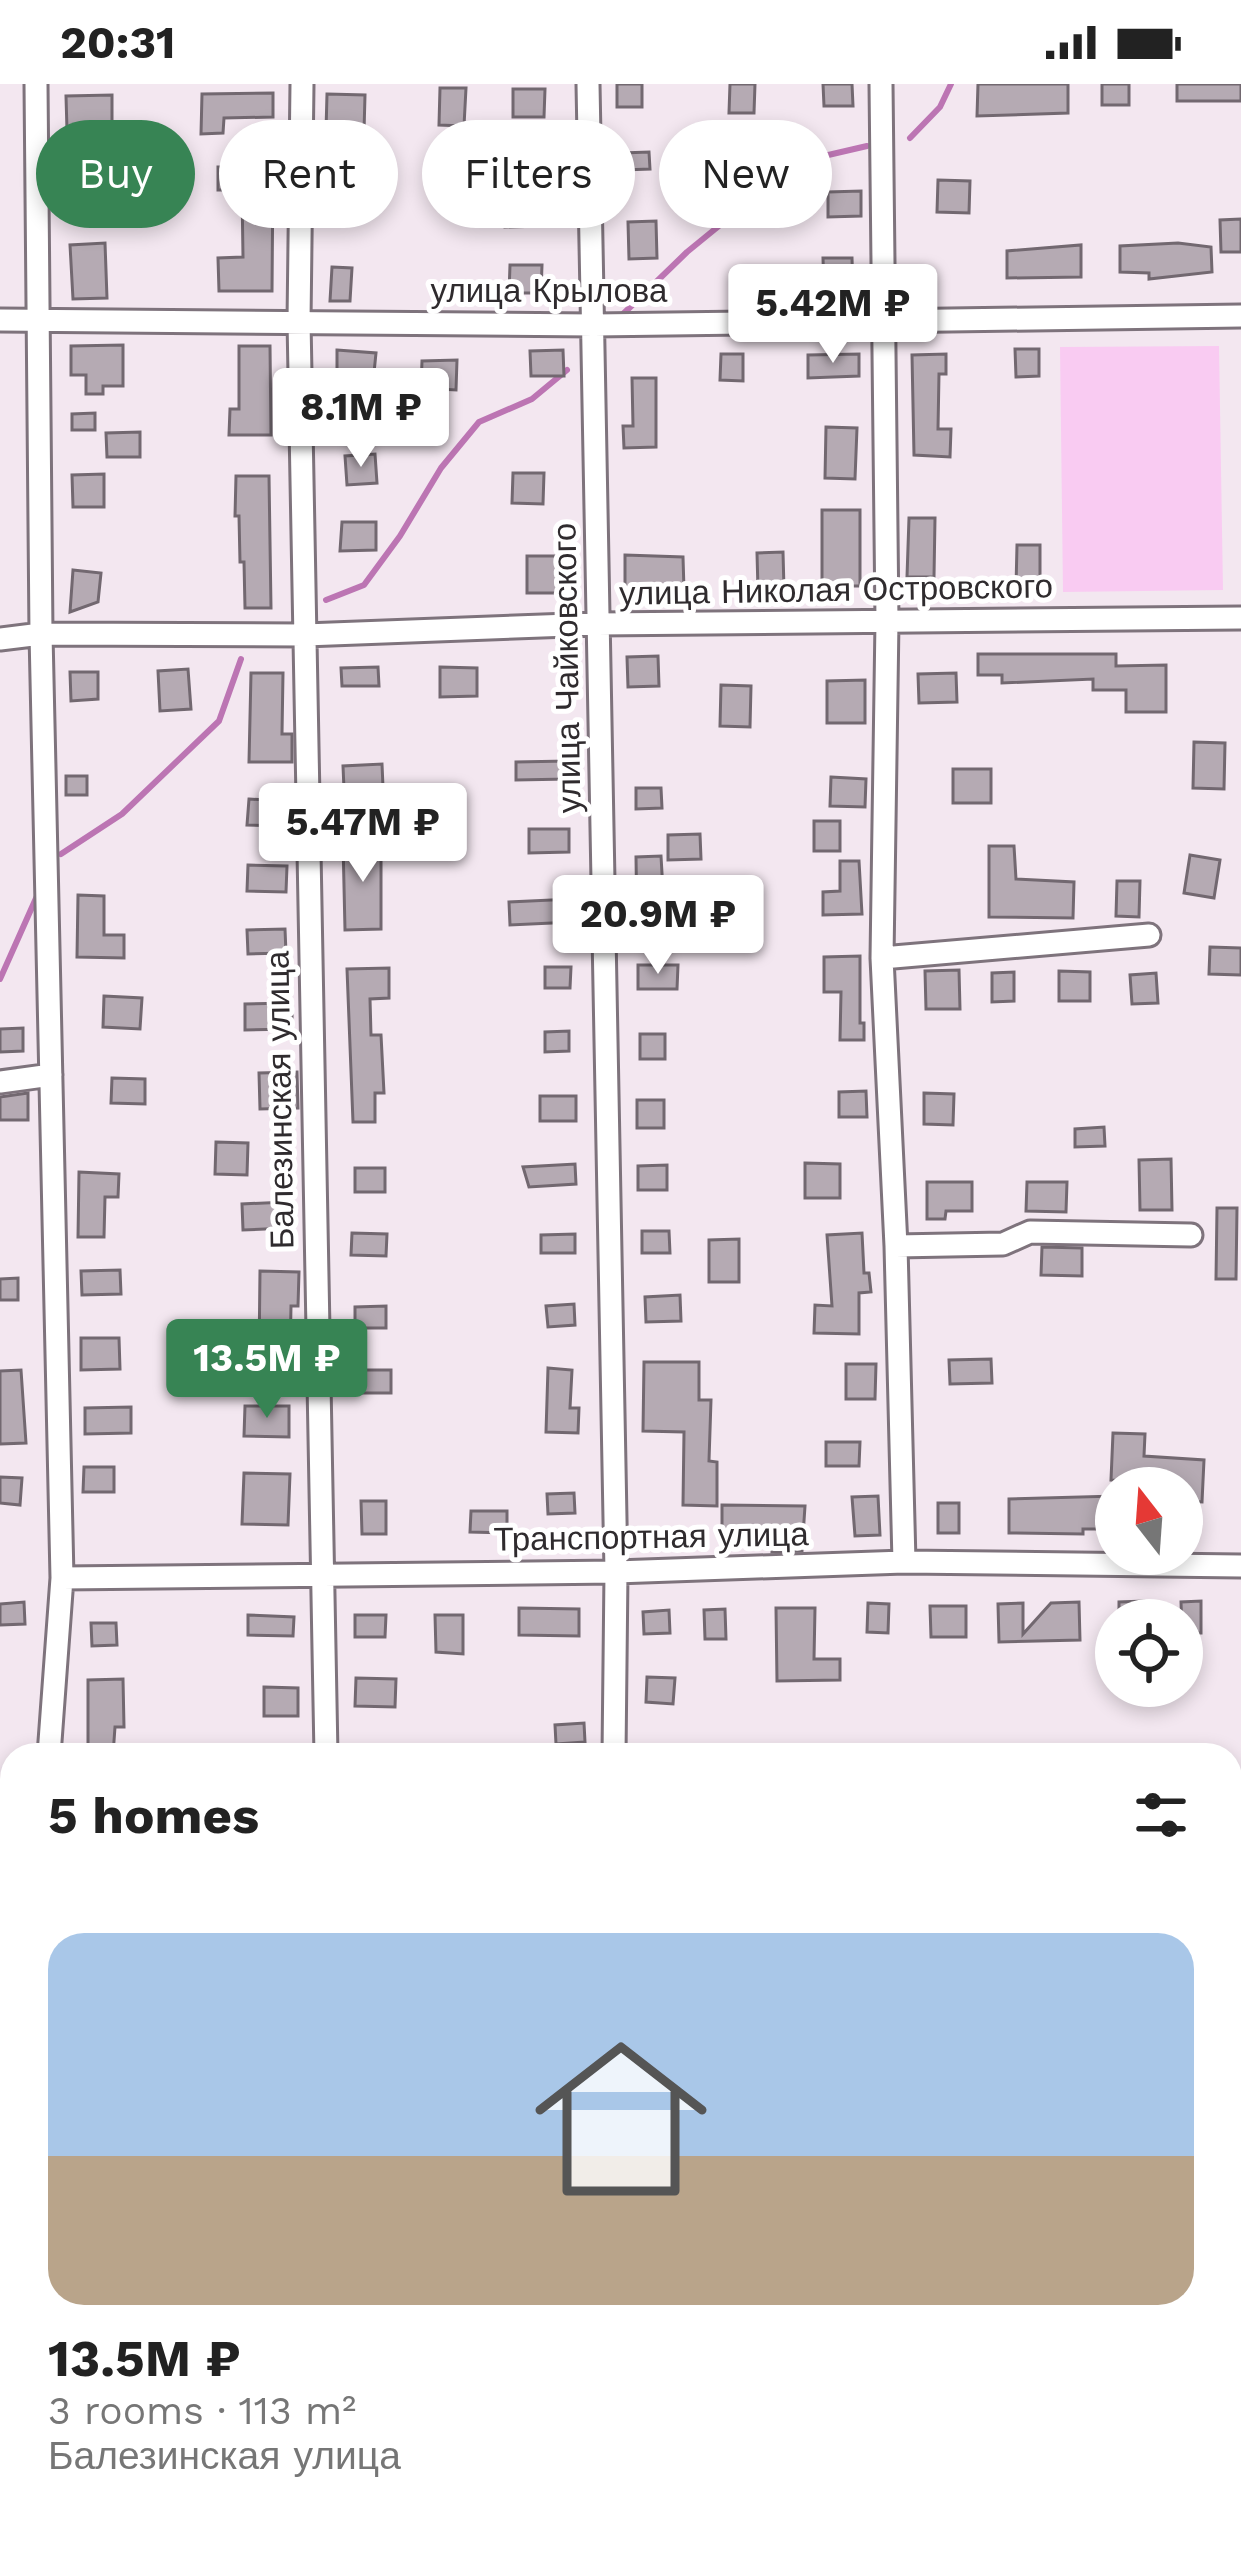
<!DOCTYPE html>
<html lang="en">
<head>
<meta charset="utf-8">
<style>
	:root { --surface:#fff; --page:#f6f6f6; --text:#222; --muted:#767676; --accent:#378454 }
	body { margin:0; font-family:"Work Sans",sans-serif; background:var(--page); color:var(--text); height:100vh; display:flex; flex-direction:column; font-size:45px; white-space:nowrap }
	* { box-sizing:border-box; margin:0 }
	p { font-size:39px; color:var(--muted) }
	.icon { flex:none; width:66px; height:66px; fill:none; stroke:currentColor; stroke-width:2; stroke-linecap:round; stroke-linejoin:round }
	.map { position:relative; flex:1; overflow:hidden }
	.drawer { position:absolute; left:0px; top:1659px; width:1242px; height:807px; display:flex; flex-direction:column; background:var(--surface); border-radius:36px 36px 0 0; box-shadow:0 6px 18px #0003 }
	.drawer>* { flex:none }
	.top-card { position:absolute; left:36px; top:36px; width:1170px; height:108px; display:flex; gap:24px }
	.needle { width:78px; rotate:343deg }
	.controls { position:absolute; left:1095px; top:1383px; display:grid; gap:24px }
	.controls a { display:grid; place-items:center; width:108px; height:108px; border-radius:50%; background:var(--surface); box-shadow:0 6px 18px #0003; font-size:60px }
	.price { position:absolute; translate:-50% -102px; padding:0 27px; border-radius:12px; background:#fff; color:#222; font-size:39px; line-height:78px; filter:drop-shadow(0 3px 6px #0008) }
	.price::after { content:''; position:absolute; left:50%; top:72px; width:36px; height:27px; margin-left:-18px; background:inherit; clip-path:polygon(0 0,100% 0,50% 100%) }
	.price.current { background:var(--accent); color:#fff }
	ul { padding:0; list-style:none }
	li { display:grid; align-content:center; gap:24px; height:636px; padding:0 48px }
	li span { display:grid; place-items:center; height:372px; border-radius:36px; color:#555 }
	li>.icon { margin-inline-start:auto }
	span .icon { width:216px; height:216px; fill:#fffc; stroke-width:1 }
	li b { font-size:51px }
	h2 { display:flex; justify-content:space-between; align-items:center; height:144px; padding:0 48px; font-size:51px }
	.chip { padding:0 42px; border-radius:54px; background:var(--surface); box-shadow:0 6px 18px #0003; font-size:42px; line-height:108px }
	.chip.current { background:var(--accent); color:#fff }
	.status { display:flex; justify-content:space-between; align-items:center; height:84px; padding:0 60px; background:var(--surface); direction:ltr }
	.status svg { height:33px; fill:currentColor }
	.map>svg:first-child { display:block }
</style>
</head>
<body>
<div class="status"><b>20:31</b><svg viewBox="0 0 49 12"><path d="M0 12V9h3v3zM5 12V6h3v6zM10 12V3h3v9zM15 12V0h3v12zM26 1h20v11H26zM47 4h2v5h-2z"/></svg></div>
<div class="map">
<svg width="1241" height="2465" viewBox="0 0 1241 2465">
	<rect width="100%" height="100%" fill="#f3e7f0"/>
	<path fill="#f9cbf2" d="M1219 262 1223 506 1063 508 1060 263Z"/>
	<path fill="#ea9fdf" d="M0 1749H12V1888L0 1887Z
		M1230 1879 1241 1880V2115L1230 2113Z
		M0 1955H12V2454H166L163 2465H0Z"/>
	<g fill="none" stroke-linecap="round" stroke-linejoin="round">
		<path stroke="#bc75b3" stroke-width="6" d="M910 54 940 23 951 0
			M622 231 687 168 736 128 759 87 867 62
			M326 516 364 501 400 452 441 384 479 338 532 315 567 286
			M61 770 122 730 219 637 241 575
			M0 895 37 812"/>
	</g>
	<path fill="#b5aab3" stroke="#726870" stroke-width="3" d="M617 0H642V23H617Z
		M730 0H755L754 29H729Z
		M823 0H852L853 22H824Z
		M978 0H1068V29L977 32Z
		M1102 0H1129V21H1102Z
		M1177 0H1241V17H1177Z
		M440 4H466L464 42 439 41Z
		M513 5H545L544 33H513Z
		M273 9V33L224 34 223 49 201 50 202 10Z
		M327 10 365 11 364 48 326 47Z
		M112 11V45L67 46 66 12Z
		M649 68 650 85 623 86 622 69Z
		M538 73H565V98H539Z
		M218 83H273L272 207H219L218 174 243 173 242 106H218Z
		M358 87 359 108 330 109 329 88Z
		M105 92 106 121 69 122 68 93Z
		M938 96 970 97 969 129 937 128Z
		M540 100 541 142 505 143 504 101Z
		M861 107V132L828 133V108Z
		M1241 135V168H1221L1220 136Z
		M656 137 657 174 629 175 628 138Z
		M105 159 107 214 73 215 70 161Z
		M1178 159 1211 163 1212 188 1149 195V189L1120 188V162Z
		M1081 161V193L1007 194V167Z
		M823 174H852L853 209 824 210Z
		M510 181H542L541 209H509Z
		M332 183 352 184 350 217H330Z
		M123 261V302H103V310H86V291H71V262Z
		M239 262H270L271 351H229L230 325H239Z
		M1015 265H1039V292L1016 293Z
		M337 266 376 269 374 289 337 286Z
		M563 266 564 292H531L530 267Z
		M721 270H743V297L720 296Z
		M859 270V292L808 294V271Z
		M946 270V290H939L938 345H951L950 373 914 371 912 271Z
		M457 276 456 306 421 304 422 277Z
		M632 294H656V363L624 364 623 342H633Z
		M95 329V346H72V330Z
		M826 343 857 344 855 395 825 394Z
		M140 348V373H107L106 349Z
		M375 370 377 399 347 401 345 372Z
		M513 389H544L543 420 512 419Z
		M104 390V423H73L72 391Z
		M236 392H269L271 524H245L244 478H240L239 432H235Z
		M822 426H860V502H822Z
		M909 434H935L934 493H907Z
		M342 438H376V466L340 467Z
		M1017 461H1040V503H1016Z
		M783 468 784 505 758 506 757 469Z
		M625 471 683 473 684 506 625 505Z
		M527 472H564V509H527Z
		M73 486 101 489 98 518 70 528Z
		M978 570H1116V582L1166 581V628H1126V606H1093V595L1002 599V591H978Z
		M658 572 659 602 628 603 627 573Z
		M378 583 379 602H342L341 584Z
		M440 583 477 584V612L440 613Z
		M188 585 191 625 160 627 158 587Z
		M70 588H98V615L71 617Z
		M251 589H283L282 650H292V678H249Z
		M956 589 957 618 919 619 918 590Z
		M865 596V639H827V597Z
		M721 601 751 602 750 643 720 642Z
		M1194 658 1225 659 1224 705 1193 704Z
		M567 677 568 695 516 696V678Z
		M382 680 383 703 344 705 343 682Z
		M953 685H991V719H953Z
		M66 692H87V711H66Z
		M831 693 866 695 865 723 830 722Z
		M636 704H661L662 724 636 725Z
		M249 715 286 717 285 742 247 741Z
		M814 737H840V767H814Z
		M529 745H569V768L529 769Z
		M700 750 701 775 668 776V751Z
		M381 756V845L345 846 343 758Z
		M989 762H1014L1016 795 1074 798 1073 834 989 833Z
		M1190 771 1220 776 1214 814 1184 809Z
		M661 772 665 841H637L636 773Z
		M840 777H859L862 830 823 831V808L840 807Z
		M248 781 287 782 286 808 247 807Z
		M1117 797H1140L1139 833 1116 832Z
		M78 811 104 812V851H124V874L77 873Z
		M572 815 573 838 510 841 509 818Z
		M285 845 286 869 248 870 247 846Z
		M1210 863 1241 864V891L1209 890Z
		M860 872V939H864V956H840L841 908H824V873Z
		M638 881H678L677 905H638Z
		M545 883H571L570 904H545Z
		M389 884V914L370 915 371 951H381L384 1009H375V1038H353L347 885Z
		M959 886 960 925H926L925 887Z
		M1059 887 1090 888V917H1059Z
		M1014 888V917L992 918V889Z
		M1156 889 1158 919 1132 920 1130 891Z
		M104 912 142 914 140 945 103 943Z
		M292 919V945L245 946V920Z
		M23 944V967L0 968V945Z
		M569 947V967L545 968V948Z
		M640 950H665V975H640Z
		M297 988 298 1024 260 1025 259 989Z
		M112 994 145 995V1020L111 1019Z
		M866 1007 867 1033H839V1008Z
		M28 1009V1036H0V1013Z
		M924 1009 954 1010 953 1041 924 1040Z
		M540 1012H576V1037H540Z
		M637 1016H664V1044H637Z
		M1104 1043 1105 1062 1075 1063V1045Z
		M216 1058 248 1059 247 1091 215 1090Z
		M1171 1075 1172 1126H1140L1139 1076Z
		M805 1079 840 1080V1114H805Z
		M575 1080 576 1100 529 1103 523 1083Z
		M667 1081V1106H638V1082Z
		M355 1084H385V1108H355Z
		M79 1088 119 1090 118 1113H105L104 1153H78Z
		M927 1098H972V1127H946L945 1135H927Z
		M1027 1098H1067L1066 1128 1026 1127Z
		M286 1118 287 1144 243 1146 242 1120Z
		M1217 1124H1237L1236 1195H1216Z
		M642 1147H669L670 1169H642Z
		M352 1149 387 1150 386 1172 351 1171Z
		M862 1149 864 1189H869L871 1208 859 1209V1250L814 1249 815 1221 832 1222 827 1151Z
		M575 1150V1169H541V1151Z
		M739 1155V1198H709V1156Z
		M1042 1163 1082 1164V1192L1041 1191Z
		M120 1186 121 1210 82 1211 81 1187Z
		M260 1187 299 1188 298 1222H291L290 1274 259 1273Z
		M18 1194V1216H0V1195Z
		M680 1211 681 1237 646 1238 645 1213Z
		M574 1220 575 1241 548 1243 546 1222Z
		M386 1222V1244H355V1223Z
		M81 1254H119L120 1285 81 1286Z
		M991 1275 992 1299 950 1300 949 1276Z
		M644 1278H699V1316H711L709 1377 717 1378V1422L683 1421 684 1348 643 1347Z
		M846 1280H876L875 1315H846Z
		M548 1284 572 1286 570 1324H579L578 1349 546 1348Z
		M21 1286 26 1359 0 1360V1287Z
		M357 1286H391V1309H357Z
		M245 1322H289V1353L244 1352Z
		M131 1323V1349L85 1350V1324Z
		M1113 1349 1145 1350 1144 1372 1204 1376 1202 1418 1182 1417V1404H1162V1398L1111 1396Z
		M826 1358H860L859 1382H826Z
		M84 1383H114V1408H83Z
		M244 1389 290 1390 288 1441 242 1440Z
		M0 1393 22 1394 20 1421 0 1419Z
		M574 1409 575 1429 548 1430 547 1410Z
		M878 1412 880 1451 855 1452 852 1413Z
		M1116 1412V1445H1083V1450L1009 1449V1415Z
		M361 1417H386V1450H362Z
		M938 1419H959V1449H938Z
		M722 1421 805 1422 802 1467 772 1468 773 1448 722 1447Z
		M471 1427H507V1449L470 1448Z
		M1144 1517 1145 1536H1119V1518Z
		M1201 1517V1549H1182L1181 1518Z
		M24 1518 25 1540 0 1541V1520Z
		M1079 1518 1080 1556 999 1558 998 1520 1023 1519V1550L1051 1519Z
		M868 1519 889 1520 888 1549 867 1548Z
		M930 1522H966V1553H931Z
		M519 1524 579 1525V1552L519 1551Z
		M776 1524H815L814 1575H840V1596L777 1597Z
		M725 1525 726 1555H705L704 1526Z
		M669 1526 670 1549 644 1550 643 1528Z
		M248 1531 294 1533 293 1552 248 1551Z
		M355 1531H386L385 1553H355Z
		M435 1531H463V1570L436 1568Z
		M91 1539H116L117 1561 92 1562Z
		M647 1593 675 1594 673 1620 646 1618Z
		M356 1594 396 1595 395 1623 355 1622Z
		M123 1595 124 1643H115L113 1671H88V1596Z
		M264 1603 298 1604V1632H264Z
		M584 1639 585 1658 556 1660 555 1641Z"/>
	<g fill="none" stroke-linecap="round" stroke-linejoin="round">
		<defs>
			<path id="street" d="M36 0 41 550 62 1494 49 1671
				M302 0 299 237 326 1671
				M588 0 616 1488 614 1671
				M881 0 887 537 882 874 896 1162 904 1478
				M0 236 594 241 1241 232
				M0 555 41 550 305 551 597 540 1241 534
				M882 874 1149 851
				M0 998 51 991
				M896 1162 1003 1160 1030 1148 1191 1151
				M62 1494 616 1488 904 1478 1241 1482
				M1230 1862 1241 1864
				M0 1918 12 1919
				M1230 2130 1241 2133
				M351 2465 354 2454
				M676 2465 679 2454"/>
		</defs>
		<use href="#street" stroke="#7e737c" stroke-width="27"/>
		<path stroke="#b2a8af" stroke-width="4.5" stroke-dasharray="6 9" stroke-linecap="butt" d="M1230 2031 1241 2033
			M0 2229 12 2227
			M1230 2317 1241 2320
			M255 2465 261 2454"/>
		<use href="#street" stroke="#fff" stroke-width="21"/>
	</g>
	<g text-anchor="middle" stroke-width="10" stroke-linejoin="round" paint-order="stroke">
		<g font-size="33" fill="#2f2b2e" stroke="#fff">
			<text x="549" y="218">улица Крылова</text>
			<text transform="translate(836 505) rotate(-1)" y="12">улица Николая Островского</text>
			<text transform="translate(566 584) rotate(-91)" y="12">улица Чайковского</text>
			<text transform="translate(279 1016) rotate(-91)" y="12">Балезинская улица</text>
			<text transform="translate(651 1452) rotate(-1)" y="12">Транспортная улица</text>
		</g>
	</g>
</svg>
<div class="controls">
<a><svg class="needle" viewBox="-14 -14 28 28"><path d="M0-13l5 13h-10z" fill="#e53935"/><path d="M0 13l5-13h-10z" fill="#767676"/></svg></a>
<a><svg class="icon" aria-label="locate" viewBox="0 0 24 24"><circle cx="12" cy="12" r="6"/><path d="M12 2v4M12 18v4M2 12h4M18 12h4"/></svg></a>
</div>
<b class="price" style="left:833px;top:282px">5.42M ₽</b>
<b class="price" style="left:361px;top:386px">8.1M ₽</b>
<b class="price" style="left:363px;top:801px">5.47M ₽</b>
<b class="price" style="left:658px;top:893px">20.9M ₽</b>
<b class="price current" style="left:267px;top:1337px">13.5M ₽</b>
<div class="top-card">
<a class="chip current">Buy</a>
<a class="chip">Rent</a>
<a class="chip">Filters</a>
<a class="chip">New</a>
</div>
<section class="drawer">
<h2>5 homes<svg class="icon" aria-label="filters" viewBox="0 0 24 24"><path d="M4 7h16M4 17h16"/><circle cx="9" cy="7" r="2"/><circle cx="15" cy="17" r="2"/></svg></h2>
<ul>
<li><span style="background:linear-gradient(#a9c7e8 60%,#b9a48a 0)"><svg class="icon" aria-label="home" viewBox="0 0 24 24"><path d="M3 11l9-7 9 7M6 9v11h12V9"/></svg></span><div><b>13.5M ₽</b><p>3 rooms · 113 m²</p><p>Балезинская улица</p></div></li>
</ul>
</section>
</div>
</body>
</html>
